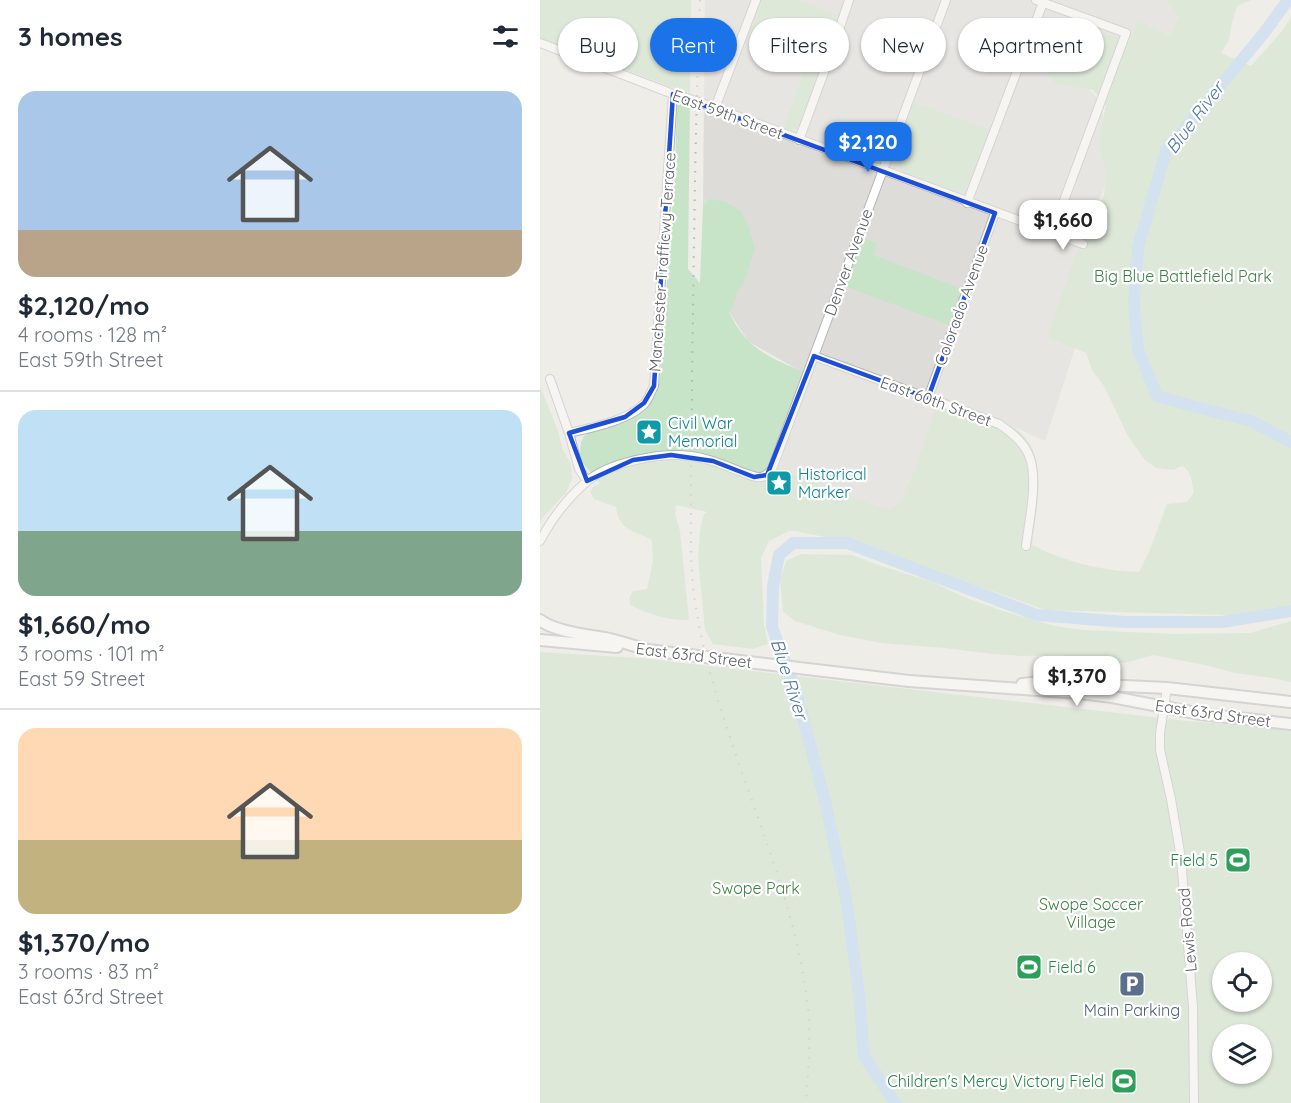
<!DOCTYPE html>
<html lang="en">
<head>
<meta charset="utf-8">
<style>
	:root { --surface:#fff; --page:#f6f6f7; --text:#1f2937; --muted:#747a83; --line:#e0e1e3; --accent:#1a73e8 }
	body { margin:0; font-family:Quicksand,sans-serif; background:var(--page); color:var(--text); height:100vh; display:flex; flex-direction:column; font-size:22px; white-space:nowrap }
	* { box-sizing:border-box; margin:0 }
	p { font-size:20px; color:var(--muted) }
	.icon { flex:none; width:33px; height:33px; fill:none; stroke:currentColor; stroke-width:2; stroke-linecap:round; stroke-linejoin:round }
	.map { position:relative; flex:1; overflow:hidden }
	.sheet { display:flex; flex-direction:column; background:var(--surface); width:540px }
	.sheet>* { flex:none }
	.top-card { position:absolute; left:18px; top:18px; width:570px; height:54px; display:flex; gap:12px }
	.fabs { position:absolute; left:672px; top:952px; display:grid; gap:12px }
	.fabs a { display:grid; place-items:center; width:60px; height:60px; border-radius:50%; background:var(--surface); box-shadow:0 2px 4px #0004; font-size:30px }
	.price { position:absolute; translate:-50% -51px; padding:0 14px; border-radius:12px; background:#fff; color:#222; font-size:20px; line-height:39px; filter:drop-shadow(0 2px 3px #0008) }
	.price::after { content:''; position:absolute; left:50%; top:36px; width:18px; height:14px; margin-left:-9px; background:inherit; clip-path:polygon(0 0,100% 0,50% 100%) }
	.price.active { background:var(--accent); color:#fff }
	ul { padding:0; list-style:none }
	li { display:grid; align-content:center; gap:12px; height:318px; padding:0 18px }
	li+li { border-top:2px solid var(--line) }
	li span { display:grid; place-items:center; height:186px; border-radius:18px; color:#555 }
	li>.icon { margin-inline-start:auto }
	span .icon { width:108px; height:108px; fill:#fffc; stroke-width:1 }
	li b { font-size:26px }
	h2 { display:flex; justify-content:space-between; align-items:center; height:72px; padding:0 18px; font-size:26px }
	.chip { padding:0 21px; border-radius:27px; background:var(--surface); box-shadow:0 2px 4px #0004; font-size:21px; line-height:54px }
	.chip.active { background:var(--accent); color:#fff }
	main { display:flex; flex:1; min-height:0 }
	.map>svg:first-child { display:block }
</style>
</head>
<body>
<main>
<section class="sheet">
<h2>3 homes<svg class="icon" aria-label="filters" viewBox="0 0 24 24"><path d="M4 7h16M4 17h16"/><circle cx="9" cy="7" r="2"/><circle cx="15" cy="17" r="2"/></svg></h2>
<ul>
<li><span style="background:linear-gradient(#a9c7e8 75%,#b9a48a 0)"><svg class="icon" aria-label="home" viewBox="0 0 24 24"><path d="M3 11l9-7 9 7M6 9v11h12V9"/></svg></span><div><b>$2,120/mo</b><p>4 rooms · 128 m²</p><p>East 59th Street</p></div></li>
<li><span style="background:linear-gradient(#bfe0f5 65%,#7fa58c 0)"><svg class="icon" aria-label="home" viewBox="0 0 24 24"><path d="M3 11l9-7 9 7M6 9v11h12V9"/></svg></span><div><b>$1,660/mo</b><p>3 rooms · 101 m²</p><p>East 59 Street</p></div></li>
<li><span style="background:linear-gradient(#ffd9b3 60%,#c2b280 0)"><svg class="icon" aria-label="home" viewBox="0 0 24 24"><path d="M3 11l9-7 9 7M6 9v11h12V9"/></svg></span><div><b>$1,370/mo</b><p>3 rooms · 83 m²</p><p>East 63rd Street</p></div></li>
</ul>
</section>
<div class="map">
<svg width="751" height="1103" viewBox="0 0 751 1103">
	<rect width="100%" height="100%" fill="#efede7"/>
	<path fill="#dedcd9" d="M165 0H616L628 2 638 17 630 37 598 22 590 41 558 31H537L522 44 508 73 548 89 561 101 571 173 538 248 535 348 505 441 468 424 360 514 232 469 264 373 209 342 189 312 198 291 203 285 169 199 163 206Z"/>
	<path fill="#c7e3c8" fill-rule="evenodd" d="M0 0H151L148 269 160 283 163 206 169 199 186 202 201 211 209 228 215 249 203 285 198 291 192 309 189 312C206 348 229 358 264 372L229 466 343 508 350 509 362 501 367 485 370 483 400 396C422 405 461 416 478 430 510 456 496 510 492 545 526 562 561 571 599 572L609 552 627 504 647 502 654 493C652 483 652 471 642 466L633 470 616 468 605 460 588 436 564 386 552 370 546 353 507 337 543 234 564 195 567 171 560 153V134L566 105 553 90 516 84 506 71 512 51 537 31H558L590 41 598 21 630 36 638 17 628 2 616 0H711L697 6 692 23 689 40 681 53 711 66 743 30 751 17V605L688 615 505 610 452 591 280 536 255 531H249L229 541 221 558 224 624 228 644 213 649 173 644 165 630 158 559 160 530 164 514 167 512 136 505 135 514 140 531 149 620C129 621 108 614 90 605L89 598 93 591 107 589 113 561 112 540C93 530 79 531 76 507L54 499 50 492 54 486 60 484 42 462 40 455 41 442 44 436 51 432 87 420 99 413 110 403 116 393 120 379 135 170 137 101 136 89 0 38Z
		M221 0H259L301 16 261 123 256 129 252 130 244 127 263 74 231 62 237 46 208 35Z
		M373 102 451 130C444 150 439 176 422 191 401 191 378 180 360 170L356 158 357 147Z
		M322 238 337 243 333 255 423 289 409 325 304 286Z
		M0 386 17 428 23 450 31 464 32 479 26 493 3 517 0 524Z
		M261 554 312 555 341 566 390 581 424 597 460 610 515 626 543 630 634 634 710 633 751 621V682L732 678 695 673 665 665 613 655 584 663H563L521 655 480 656 453 654 404 648 341 643 300 635 255 621 243 611 240 581 246 561Z
		M0 652 99 658 647 721 751 729V1103H0ZM682 963H722V1002H682ZM682 1035H722V1074H682Z"/>
	<g fill="none" stroke-linecap="round" stroke-linejoin="round">
		<path stroke="#b1d5f5" stroke-width="2" d="M748 0 751 2"/>
		<path stroke="#b1d5f5" stroke-width="12" d="M748 0 724 33 626 151 598 247 594 302 598 350 617 396 660 408 711 421 751 442
			M355 1103 324 1056 319 994 307 904 286 805 256 692 232 627 233 586 239 555 253 543H307L497 615 584 622H682L751 611"/>
		<defs>
			<path id="street" d="M496 0 586 33 512 233
				M0 43 133 94 156 101 543 244
				M175 108 216 0
				M259 140 294 45 309 0
				M427 203 504 0
				M274 356 459 424C472 433 485 443 490 458 498 482 489 521 486 546
				M10 379 29 433
				M388 398 455 213
				M47 481 39 469 29 433C51 428 90 420 105 403 109 398 111 391 114 386L133 94
				M0 541C11 520 27 499 45 483 68 462 121 452 151 456 168 458 184 465 199 471 205 473 211 476 217 477 224 478 228 474 232 469L406 0
				M627 688 620 733V750L631 799 641 858 653 1007 654 1103"/>
			<path id="secondary" d="M0 620C15 632 50 635 70 639 82 642 95 646 107 650
				M0 640 77 647
				M369 681 540 693 572 697 661 714 751 724
				M482 684 500 682 627 688 751 702"/>
		</defs>
		<use href="#street" stroke="#b4b6ba" stroke-width="10"/>
		<use href="#secondary" stroke="#b3b5ba" stroke-width="14"/>
		<use href="#street" stroke="#fff" stroke-width="8"/>
		<use href="#secondary" stroke="#fff" stroke-width="10"/>
		<path stroke="#b4b5b5" stroke-width="2" stroke-dasharray="1.5 8" stroke-linecap="butt" d="M160 0C155 126 154 251 152 377 152 420 151 463 151 506 151 538 150 570 155 602 176 741 252 867 268 1008 271 1039 268 1071 266 1103"/>
		<defs>
			<path id="secondary-bridge" d="M107 650 369 681"/>
		</defs>
		<use href="#secondary-bridge" stroke="#b3b5ba" stroke-width="14" stroke-linecap="butt"/>
		<use href="#secondary-bridge" stroke="#fff" stroke-width="10"/>
	</g>
	<path d="M0 0H751V1103H0ZM133 94 455 213 388 398 274 356 227 475 214 477 173 461 131 455 93 460 47 481 29 433 85 417 104 403 114 386Z" fill="#efede7" fill-opacity=".55" fill-rule="evenodd"/>
	<path fill="none" stroke="#1d4ed8" stroke-width="4.5" stroke-linejoin="round" d="M133 94 455 213 388 398 274 356 227 475 214 477 173 461 131 455 93 460 47 481 29 433 85 417 104 403 114 386Z"/>
	<defs>
		<symbol id="sight-square" viewBox="-11 -11 22 22"><rect x="-9" y="-9" width="18" height="18" rx="4" fill="#0f9aa8" stroke="#fff"/><path d="M0-6L1.8-2.2L6-1.7L2.9 1.2L3.7 5.4L0 3.3L-3.7 5.4L-2.9 1.2L-6-1.7L-1.8-2.2Z" fill="#fff"/></symbol>
		<symbol id="stadium-square" viewBox="-11 -11 22 22"><rect x="-9" y="-9" width="18" height="18" rx="4" fill="#2e9e5b" stroke="#fff"/><path d="M0-5a6.5 5 0 1 0 0 10a6.5 5 0 1 0 0-10ZM-3.5-1.8h7v3.6h-7Z" fill="#fff"/></symbol>
		<symbol id="parking-square" viewBox="-11 -11 22 22"><rect x="-9" y="-9" width="18" height="18" rx="4" fill="#5c6f8a" stroke="#fff"/><path d="M-3.5-5.5H1a3.5 3.5 0 0 1 0 7H-1V5.5H-3.5ZM-1-3.4V-.6H.8a1.4 1.4 0 0 0 0-2.8Z" fill="#fff"/></symbol>
	</defs>
	<g fill-rule="evenodd">
		<use href="#sight-square" x="94" y="417" width="30" height="30"/>
		<use href="#sight-square" x="224" y="468" width="30" height="30"/>
		<use href="#stadium-square" x="683" y="845" width="30" height="30"/>
		<use href="#stadium-square" x="474" y="952" width="30" height="30"/>
		<use href="#parking-square" x="577" y="969" width="30" height="30"/>
		<use href="#stadium-square" x="569" y="1066" width="30" height="30"/>
	</g>
	<g text-anchor="middle" stroke-width="4.5" stroke-linejoin="round" paint-order="stroke">
		<g font-size="16" fill="#5e6165" stroke="#fff">
			<text transform="translate(188 114) rotate(20)" y="6">East 59th Street</text>
			<text transform="translate(122 262) rotate(-86)" y="6">Manchester Trafficwy Terrace</text>
			<text transform="translate(308 262) rotate(-70)" y="6">Denver Avenue</text>
			<text transform="translate(421 305) rotate(-70)" y="6">Colorado Avenue</text>
			<text transform="translate(396 401) rotate(20)" y="6">East 60th Street</text>
			<text transform="translate(154 655) rotate(7)" y="6">East 63rd Street</text>
			<text transform="translate(673 713) rotate(8)" y="6">East 63rd Street</text>
			<text transform="translate(647 930) rotate(-95)" y="6">Lewis Road</text>
		</g>
		<g font-size="16" fill="#418246" stroke="#fff">
			<text x="643" y="282">Big Blue Battlefield Park</text>
			<text x="216" y="894">Swope Park</text>
			<text x="551" y="910">Swope Soccer<tspan x="551" dy="18">Village</tspan></text>
		</g>
		<g font-size="16" fill="#0d838f" stroke="#fff" text-anchor="start">
			<text x="128" y="429">Civil War<tspan x="128" dy="18">Memorial</tspan></text>
			<text x="258" y="480">Historical<tspan x="258" dy="18">Marker</tspan></text>
		</g>
		<g font-size="16" fill="#27864d" stroke="#fff" text-anchor="end">
			<text x="678" y="866">Field 5</text>
			<text x="508" y="973" text-anchor="start">Field 6</text>
			<text x="564" y="1087">Children's Mercy Victory Field</text>
		</g>
		<g font-size="16" fill="#4e5e75" stroke="#fff">
			<text x="592" y="1016">Main Parking</text>
		</g>
		<g font-size="18" font-style="italic" fill="#4f77a6" stroke="#fff">
			<text transform="translate(655 118) rotate(-53)" y="6">Blue River</text>
			<text transform="translate(249 679) rotate(72)" y="6">Blue River</text>
		</g>
	</g>
</svg>
<div class="fabs">
<a><svg class="icon" aria-label="locate" viewBox="0 0 24 24"><circle cx="12" cy="12" r="6"/><path d="M12 2v4M12 18v4M2 12h4M18 12h4"/></svg></a>
<a><svg class="icon" aria-label="layers" viewBox="0 0 24 24"><path d="M12 4l9 5-9 5-9-5zM3 14l9 5 9-5"/></svg></a>
</div>
<b class="price active" style="left:328px;top:173px">$2,120</b>
<b class="price" style="left:523px;top:251px">$1,660</b>
<b class="price" style="left:537px;top:707px">$1,370</b>
<div class="top-card">
<a class="chip">Buy</a>
<a class="chip active">Rent</a>
<a class="chip">Filters</a>
<a class="chip">New</a>
<a class="chip">Apartment</a>
</div>
</div>
</main>
</body>
</html>
